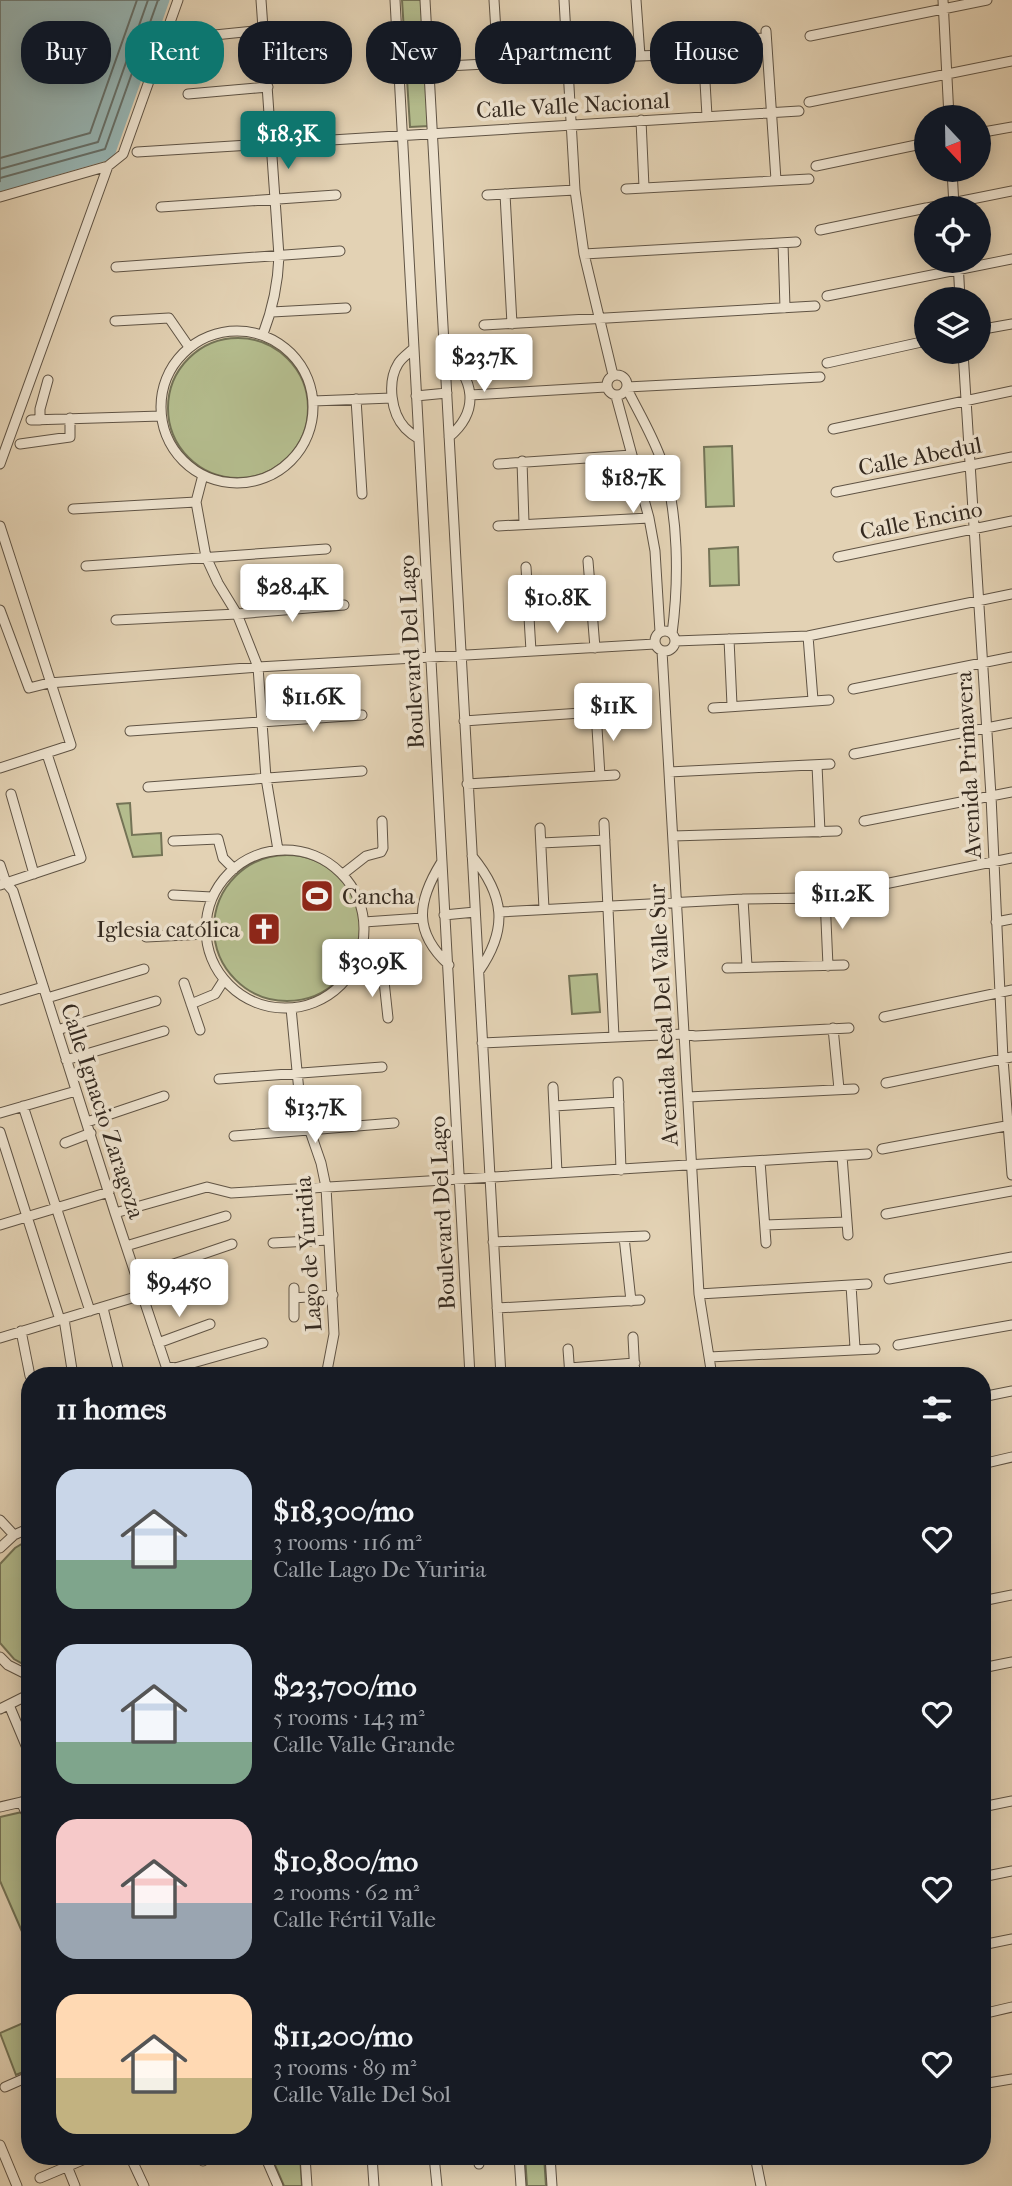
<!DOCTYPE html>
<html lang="en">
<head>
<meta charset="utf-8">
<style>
	:root { --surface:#171b24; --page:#242831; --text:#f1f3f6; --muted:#9ea1a6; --accent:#0f766e }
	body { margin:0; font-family:"IM FELL French Canon",serif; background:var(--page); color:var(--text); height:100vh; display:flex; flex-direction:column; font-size:26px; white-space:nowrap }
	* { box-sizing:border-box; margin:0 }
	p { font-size:23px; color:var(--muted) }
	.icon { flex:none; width:38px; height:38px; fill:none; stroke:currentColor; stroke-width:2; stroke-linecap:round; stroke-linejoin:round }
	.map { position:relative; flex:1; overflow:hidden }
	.sheet { position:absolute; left:21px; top:1367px; width:970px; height:798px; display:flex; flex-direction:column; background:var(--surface); border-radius:28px; box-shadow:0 4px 18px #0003 }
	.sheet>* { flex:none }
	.hud { position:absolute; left:21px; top:21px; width:971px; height:63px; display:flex; gap:14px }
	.needle { width:46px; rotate:158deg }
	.buttons { position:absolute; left:914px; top:105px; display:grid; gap:14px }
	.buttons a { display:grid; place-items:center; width:77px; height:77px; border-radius:50%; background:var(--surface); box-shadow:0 4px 18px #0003; font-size:35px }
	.price { position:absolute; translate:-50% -60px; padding:0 16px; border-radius:7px; background:#fff; color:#222; font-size:23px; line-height:46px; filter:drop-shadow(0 2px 4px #0008) }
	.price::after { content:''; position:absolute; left:50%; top:42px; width:21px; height:16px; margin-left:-10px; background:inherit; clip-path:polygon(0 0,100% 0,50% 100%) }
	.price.active { background:var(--accent); color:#fff }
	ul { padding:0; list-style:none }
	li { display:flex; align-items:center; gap:21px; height:175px; padding:0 35px }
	li span { display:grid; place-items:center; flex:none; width:196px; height:140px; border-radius:21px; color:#555 }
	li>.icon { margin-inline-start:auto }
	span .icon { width:84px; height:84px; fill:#fffc; stroke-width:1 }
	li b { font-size:30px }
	h2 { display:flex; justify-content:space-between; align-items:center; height:84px; padding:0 35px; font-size:30px }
	.pill { padding:0 24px; border-radius:28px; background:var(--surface); box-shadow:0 4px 18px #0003; font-size:24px; line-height:63px }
	.pill.active { background:var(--accent); color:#fff }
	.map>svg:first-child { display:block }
</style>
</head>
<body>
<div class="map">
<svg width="1012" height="2186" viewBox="0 0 1012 2186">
	<rect width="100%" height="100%" fill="#e3d2b4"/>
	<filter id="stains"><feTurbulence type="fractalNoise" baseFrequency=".00286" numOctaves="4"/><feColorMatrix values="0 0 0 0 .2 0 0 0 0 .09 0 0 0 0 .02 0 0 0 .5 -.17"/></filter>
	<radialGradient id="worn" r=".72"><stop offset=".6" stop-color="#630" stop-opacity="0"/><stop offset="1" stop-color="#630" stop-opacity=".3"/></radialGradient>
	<path fill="#b4bc8d" stroke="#747356" stroke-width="2" d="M402 0H421L429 126 410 127Z
		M168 408a70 70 0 1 1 140 0a70 70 0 1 1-140 0Z
		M732 446 734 506 706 507 704 447Z
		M738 547 739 585 710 586 709 549Z
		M130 803 132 835 161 833 162 855 133 857 117 804Z
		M214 928a73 73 0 1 1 146 0a73 73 0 1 1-146 0Z
		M597 974 600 1012 572 1014 569 976Z
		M30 1539V1668L14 1659 0 1643V1564L15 1548Z
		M22 1812 30 1830V1950L0 1881V1817Z
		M30 2020V2069L16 2075 0 2033Z
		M271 2156H300L302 2186H284Z
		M525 2156H544L546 2186H527Z"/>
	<path fill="#97b6b5" stroke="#707e79" stroke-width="2" d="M0 0H165L110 155 0 185Z"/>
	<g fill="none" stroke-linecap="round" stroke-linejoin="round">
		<path stroke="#66706a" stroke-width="2" d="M0 158 90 133 137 0
			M0 169 98 142 148 0
			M0 178 105 149 158 0"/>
		<path stroke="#97b6b5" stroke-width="9" d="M0 187 110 155 165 0"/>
		<defs>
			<path id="minor" d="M261 0 279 256C278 284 273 308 263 334
				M395 0 470 1376
				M425 0 501 1376
				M494 0 498 63
				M564 0 575 190 584 254 613 375
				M636 0 640 56
				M943 0 949 117
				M702 31 707 116
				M766 31 776 180
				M205 36 264 30
				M810 36 987 0
				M702 42 766 38
				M567 59 663 55
				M428 67 523 62
				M188 94 268 87
				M809 102 1012 61
				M641 120 644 187
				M978 133 1012 127
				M137 152 799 111
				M816 166 926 143
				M952 170 954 206
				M626 189 809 179
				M505 194 512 324
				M487 195 575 190
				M0 197 108 166
				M161 207 336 195
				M927 208 1012 191
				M820 230 926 208
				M783 243 785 308
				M584 254 796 242
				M958 261 960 299
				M116 267 340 251
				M827 296 1012 259
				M272 312 346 308
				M115 321 169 318 189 347
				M484 325 815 306
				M978 330 1012 324
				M161 407a76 76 0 1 1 152 0a76 76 0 1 1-152 0Z
				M414 348C409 353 401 358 398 364 387 382 391 413 405 428 409 432 414 436 419 439
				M963 352 991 796 1003 1059 1012 1175
				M445 354C475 378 480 411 449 437
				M827 363 926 341
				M607 385a10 10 0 1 1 20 0a10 10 0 1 1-20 0Z
				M627 387 820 377
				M627 389C639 413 653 436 662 462 679 514 679 581 672 634
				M470 395 606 387
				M416 396 447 393
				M616 396 649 518 655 551 660 632
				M356 399 362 494
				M313 401 392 398
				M31 420 161 416
				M40 420V409L48 380
				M833 429 1012 391
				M20 444 70 437V418
				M522 461 524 523
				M0 464 108 166 123 154 178 0
				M498 464 632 455
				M203 475 196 502 206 557 218 583 237 614 258 667 266 778 278 850
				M836 492 1012 457
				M73 509 196 502
				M0 526 71 745 0 768
				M498 526 649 518
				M838 557 1012 521
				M588 561 595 648
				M86 566 326 549
				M526 567 531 651
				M527 587 590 584
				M0 610 29 688 49 683 258 667 655 644
				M116 620 237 614 344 605
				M655 641a10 10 0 1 1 20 0a10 10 0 1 1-20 0Z
				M808 636 813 700
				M729 639 732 705
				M675 641 808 636 1012 594
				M662 651 699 1294 712 1376
				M853 689 1012 657
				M713 708 829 700
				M596 712 600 776
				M464 721 610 711
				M130 731 362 715
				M854 754 1012 723
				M817 765 820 832
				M669 772 830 764
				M467 784 615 775
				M148 787 362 771
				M11 794 34 874
				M864 821 1012 792
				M604 823 614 1037
				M540 828 544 909
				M673 836 837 831
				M173 841 218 839 223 858 234 869
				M541 843 605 840
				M206 929a79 79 0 1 1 158 0a79 79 0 1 1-158 0Z
				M472 856C504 895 509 928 479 971
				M441 863C417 902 413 932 449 965
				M0 865 6 883 13 891 115 1213 166 1366 175 1368 263 1343
				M343 874 366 856 381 852 383 848 382 821
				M0 885 81 858 47 754
				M870 887 1012 858
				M173 895 212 897
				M825 898 828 966
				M743 899 747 966
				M500 912 743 899 856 897
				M444 915 475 912
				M364 922 422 918
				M996 922 1012 919
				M146 937 206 934
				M356 963 365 970 383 972 388 1018
				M727 968 844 965
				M184 983 200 1030
				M47 998 144 969
				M0 1000 43 987
				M191 1004 215 994 224 980
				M291 1008 300 1102 321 1163 326 1187 334 1334 326 1376
				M884 1017 1012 990
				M833 1028 839 1089
				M57 1030 156 1001
				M482 1043 684 1034 695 1036 849 1028
				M66 1060 164 1031
				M219 1079 382 1067
				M618 1082 621 1170
				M886 1083 1012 1057
				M553 1087 557 1173
				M688 1097 854 1089
				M23 1106 90 1311
				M554 1106 619 1102
				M0 1113 76 1091
				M87 1122 164 1096
				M0 1132 60 1320
				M234 1136 394 1123
				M65 1143 91 1133
				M882 1149 1011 1125
				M842 1156 848 1235
				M760 1161 766 1243
				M115 1213 207 1187 231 1193 867 1154
				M886 1214 1012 1191
				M0 1225 109 1192
				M765 1225 847 1222
				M624 1237 631 1301
				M493 1242 645 1236
				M273 1243 328 1240
				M126 1246 226 1216
				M136 1277 232 1244
				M889 1279 1012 1257
				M851 1285 855 1348
				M294 1288V1317
				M699 1294 867 1284
				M294 1298 333 1295
				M103 1308 120 1376
				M497 1308 640 1300
				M64 1319 73 1376
				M21 1331 30 1376
				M633 1337 635 1376
				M0 1338 142 1295
				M158 1343 210 1324
				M898 1345 1012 1325
				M568 1349 570 1376
				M709 1357 875 1349
				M569 1368 635 1363
				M982 1397 1012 1391
				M982 1464 1012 1457
				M0 1520 14 1535
				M0 1548 14 1535 30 1528
				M982 1601 1012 1595
				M0 1657 8 1665 30 1676
				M982 1668 1012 1662
				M9 1705 30 1755
				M0 1709 30 1694
				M21 1802 30 1821
				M0 1807 30 1800
				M982 1807 1012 1801
				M982 1877 1012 1871
				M982 1945 1012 1939
				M982 2014 1012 2007
				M982 2084 1012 2079
				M5 2087 30 2076
				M0 2145 17 2186
				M63 2156 75 2186
				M130 2156 144 2186
				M201 2156 203 2161
				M265 2156 278 2186
				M305 2156 307 2186
				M372 2156 374 2186
				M434 2156 437 2186
				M479 2156V2164
				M519 2156 521 2186
				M550 2156 552 2186
				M755 2156 761 2186
				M634 2159 684 2156
				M40 2178 92 2156"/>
		</defs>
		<use href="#minor" stroke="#605445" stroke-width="11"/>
		<use href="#minor" stroke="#ede2ce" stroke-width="9"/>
	</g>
	<defs>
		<symbol id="stadium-square" viewBox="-11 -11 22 22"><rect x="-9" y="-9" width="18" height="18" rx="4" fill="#8f2418" stroke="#ede2ce"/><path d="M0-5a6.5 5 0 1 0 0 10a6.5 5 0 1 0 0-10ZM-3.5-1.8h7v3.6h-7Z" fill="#fff"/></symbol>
		<symbol id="church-square" viewBox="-11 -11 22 22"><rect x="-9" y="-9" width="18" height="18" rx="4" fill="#8f2418" stroke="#ede2ce"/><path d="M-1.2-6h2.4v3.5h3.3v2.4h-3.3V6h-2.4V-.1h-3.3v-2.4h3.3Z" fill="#fff"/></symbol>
	</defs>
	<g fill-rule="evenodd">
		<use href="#stadium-square" x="298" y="877" width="38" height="38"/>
		<use href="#church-square" x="245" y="910" width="38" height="38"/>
	</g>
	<g text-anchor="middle" stroke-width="7" stroke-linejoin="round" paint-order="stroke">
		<g font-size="23" fill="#352a20" stroke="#ede2ce">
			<text transform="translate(573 105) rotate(-3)" y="8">Calle Valle Nacional</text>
			<text transform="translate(920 456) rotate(-11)" y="8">Calle Abedul</text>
			<text transform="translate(921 520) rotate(-11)" y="8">Calle Encino</text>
			<text transform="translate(411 652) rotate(-93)" y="8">Boulevard Del Lago</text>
			<text transform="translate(968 765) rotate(-93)" y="8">Avenida Primavera</text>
			<text transform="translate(663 1015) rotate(-93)" y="8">Avenida Real Del Valle Sur</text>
			<text transform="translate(103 1111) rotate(72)" y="8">Calle Ignacio Zaragoza</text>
			<text transform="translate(442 1213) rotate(-93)" y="8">Boulevard Del Lago</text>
			<text transform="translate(308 1254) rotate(-94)" y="8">Lago de Yuridia</text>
		</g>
		<g font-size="23" fill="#352a20" stroke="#ede2ce" text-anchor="start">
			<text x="342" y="904">Cancha</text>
			<text x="240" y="937" text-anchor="end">Iglesia católica</text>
		</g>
	</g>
	<rect width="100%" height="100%" filter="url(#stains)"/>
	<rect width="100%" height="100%" fill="url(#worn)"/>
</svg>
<div class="buttons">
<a><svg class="needle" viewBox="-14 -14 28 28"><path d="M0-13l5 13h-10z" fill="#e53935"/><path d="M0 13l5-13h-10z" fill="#9ea1a6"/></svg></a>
<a><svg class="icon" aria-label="locate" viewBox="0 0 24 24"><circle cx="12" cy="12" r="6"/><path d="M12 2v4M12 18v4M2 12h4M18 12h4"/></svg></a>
<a><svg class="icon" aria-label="layers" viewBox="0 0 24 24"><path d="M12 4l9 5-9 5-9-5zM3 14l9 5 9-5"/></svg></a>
</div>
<b class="price active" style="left:288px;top:171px">$18.3K</b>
<b class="price" style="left:484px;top:394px">$23.7K</b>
<b class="price" style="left:633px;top:515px">$18.7K</b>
<b class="price" style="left:292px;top:624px">$28.4K</b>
<b class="price" style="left:557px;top:635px">$10.8K</b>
<b class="price" style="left:313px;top:734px">$11.6K</b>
<b class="price" style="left:613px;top:743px">$11K</b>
<b class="price" style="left:842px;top:931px">$11.2K</b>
<b class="price" style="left:372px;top:999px">$30.9K</b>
<b class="price" style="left:315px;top:1145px">$13.7K</b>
<b class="price" style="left:179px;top:1319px">$9,450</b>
<div class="hud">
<a class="pill">Buy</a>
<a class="pill active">Rent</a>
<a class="pill">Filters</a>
<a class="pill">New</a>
<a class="pill">Apartment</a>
<a class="pill">House</a>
</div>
<section class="sheet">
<h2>11 homes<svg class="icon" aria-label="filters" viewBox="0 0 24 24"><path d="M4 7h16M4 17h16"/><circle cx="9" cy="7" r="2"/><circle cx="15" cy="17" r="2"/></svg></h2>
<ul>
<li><span style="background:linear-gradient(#c9d6e8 65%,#7fa58c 0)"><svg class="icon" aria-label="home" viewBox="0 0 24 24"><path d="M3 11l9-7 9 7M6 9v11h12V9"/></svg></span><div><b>$18,300/mo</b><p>3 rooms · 116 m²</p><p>Calle Lago De Yuriria</p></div><svg class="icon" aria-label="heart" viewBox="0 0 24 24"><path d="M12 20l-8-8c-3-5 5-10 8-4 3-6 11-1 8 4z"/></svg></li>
<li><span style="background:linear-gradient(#c9d6e8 70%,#7fa58c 0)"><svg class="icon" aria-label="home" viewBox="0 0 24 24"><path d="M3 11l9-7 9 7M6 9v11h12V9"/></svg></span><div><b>$23,700/mo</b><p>5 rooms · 143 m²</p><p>Calle Valle Grande</p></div><svg class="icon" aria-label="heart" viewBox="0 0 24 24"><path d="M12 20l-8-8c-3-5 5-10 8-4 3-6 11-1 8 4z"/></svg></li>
<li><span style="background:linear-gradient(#f6c9c9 60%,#9aa5b1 0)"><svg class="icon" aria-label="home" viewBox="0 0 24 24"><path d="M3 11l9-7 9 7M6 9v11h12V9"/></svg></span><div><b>$10,800/mo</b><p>2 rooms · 62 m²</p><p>Calle Fértil Valle</p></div><svg class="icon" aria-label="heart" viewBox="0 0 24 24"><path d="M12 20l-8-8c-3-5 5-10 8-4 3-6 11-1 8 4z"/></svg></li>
<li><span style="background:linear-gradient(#ffd9b3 60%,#c2b280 0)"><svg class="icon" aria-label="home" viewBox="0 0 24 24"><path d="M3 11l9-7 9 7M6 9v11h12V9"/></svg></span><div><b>$11,200/mo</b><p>3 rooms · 89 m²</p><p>Calle Valle Del Sol</p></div><svg class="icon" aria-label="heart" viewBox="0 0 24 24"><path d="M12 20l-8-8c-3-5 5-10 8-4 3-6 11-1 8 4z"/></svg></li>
</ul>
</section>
</div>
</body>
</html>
